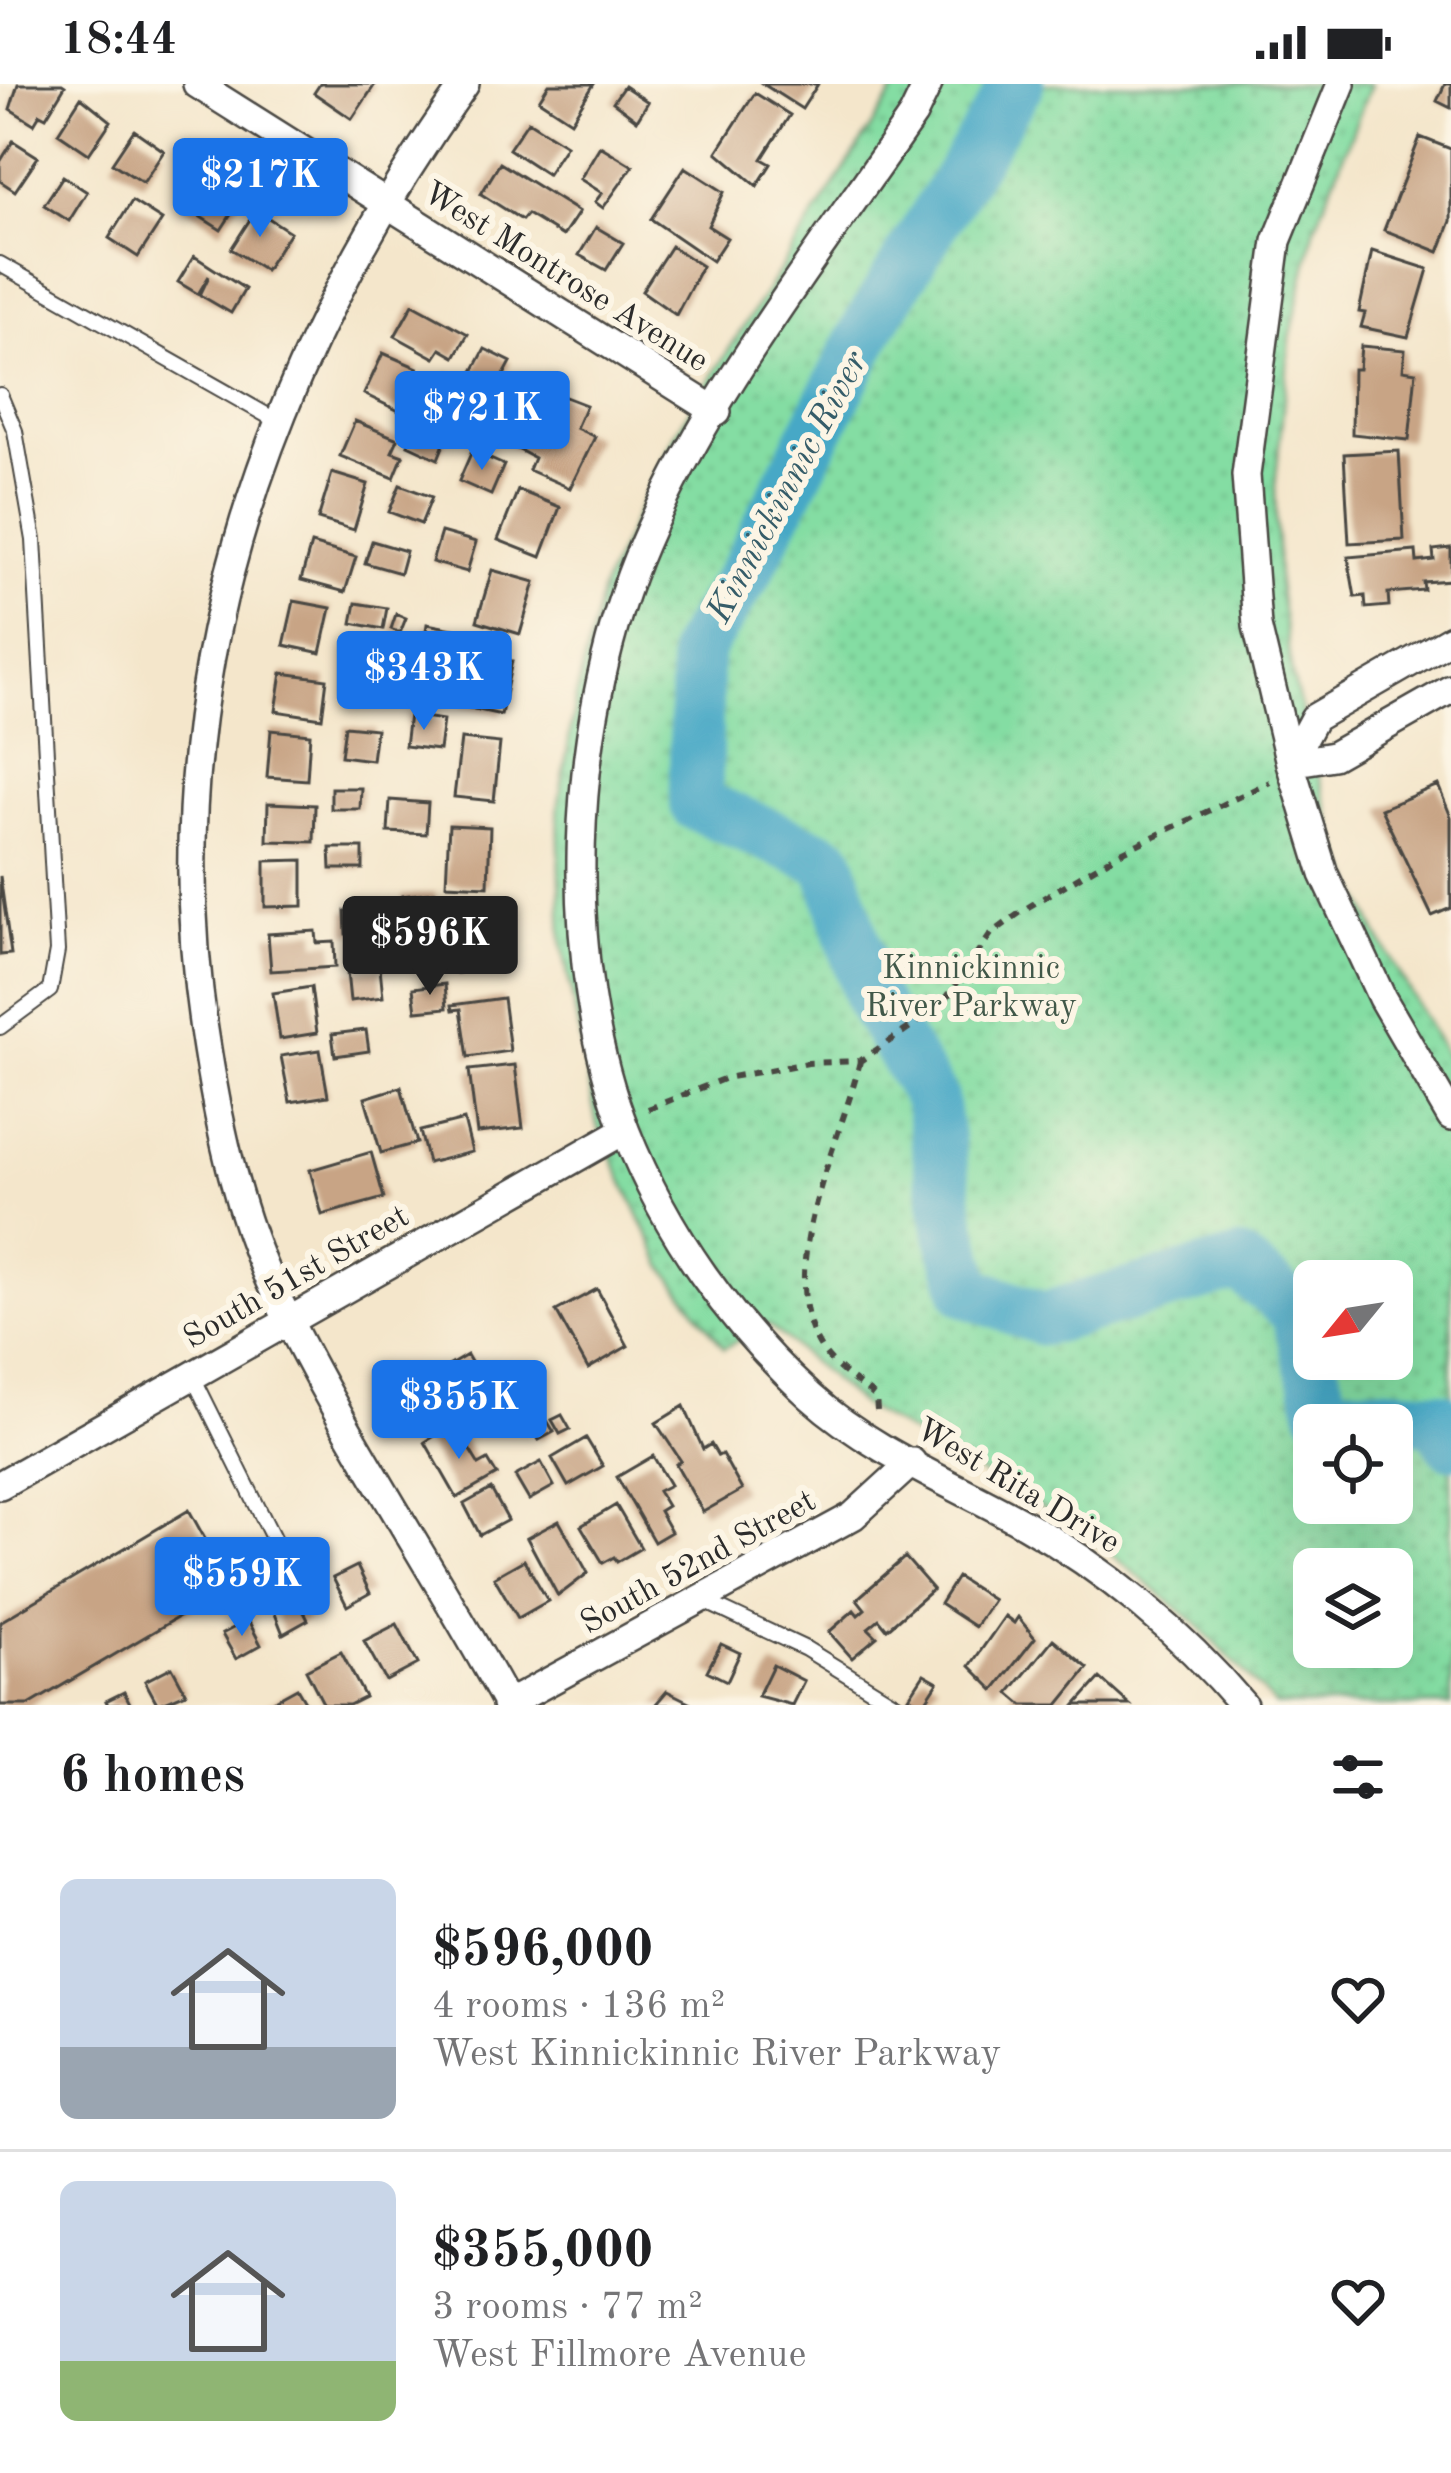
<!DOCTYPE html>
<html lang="en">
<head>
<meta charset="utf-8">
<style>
	:root { --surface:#fff; --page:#f2f2f2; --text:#202124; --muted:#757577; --line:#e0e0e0; --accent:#1a73e8 }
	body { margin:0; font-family:"Old Standard TT",serif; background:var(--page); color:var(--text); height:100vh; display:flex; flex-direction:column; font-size:45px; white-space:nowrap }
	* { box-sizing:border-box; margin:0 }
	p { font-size:39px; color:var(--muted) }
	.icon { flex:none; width:66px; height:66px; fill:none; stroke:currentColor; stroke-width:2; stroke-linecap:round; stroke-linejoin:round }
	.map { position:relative; height:1621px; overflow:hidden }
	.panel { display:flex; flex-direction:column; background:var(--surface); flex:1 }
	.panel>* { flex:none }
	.needle { width:78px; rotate:240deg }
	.tools { position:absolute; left:1293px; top:1176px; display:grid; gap:24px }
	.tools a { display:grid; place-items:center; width:120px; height:120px; border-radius:18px; background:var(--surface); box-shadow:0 12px 48px #0002; font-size:60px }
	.price { position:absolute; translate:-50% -102px; padding:0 27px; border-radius:12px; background:var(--accent); color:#fff; font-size:39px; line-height:78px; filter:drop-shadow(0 3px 6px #0008) }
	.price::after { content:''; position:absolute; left:50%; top:72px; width:36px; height:27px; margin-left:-18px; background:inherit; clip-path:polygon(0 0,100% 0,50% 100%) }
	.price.current { background:#222; color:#fff }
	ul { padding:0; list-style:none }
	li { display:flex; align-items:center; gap:36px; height:300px; padding:0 60px }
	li+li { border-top:3px solid var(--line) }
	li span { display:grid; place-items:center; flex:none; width:336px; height:240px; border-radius:18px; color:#555 }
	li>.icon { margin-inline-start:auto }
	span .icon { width:144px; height:144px; fill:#fffc; stroke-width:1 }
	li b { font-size:51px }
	h2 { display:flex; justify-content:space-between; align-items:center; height:144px; padding:0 60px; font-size:51px }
	.status { display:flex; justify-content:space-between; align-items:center; height:84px; padding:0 60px; background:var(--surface); direction:ltr }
	.status svg { height:33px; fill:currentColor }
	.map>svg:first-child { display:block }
</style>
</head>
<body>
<div class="status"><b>18:44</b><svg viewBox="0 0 49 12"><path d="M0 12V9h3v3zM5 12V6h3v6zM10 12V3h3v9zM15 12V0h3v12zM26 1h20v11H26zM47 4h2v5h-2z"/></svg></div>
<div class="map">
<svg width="1451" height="1621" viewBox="0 0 1451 1621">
	<defs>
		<pattern id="park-dots" width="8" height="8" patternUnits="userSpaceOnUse" patternTransform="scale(3)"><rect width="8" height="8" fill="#84dda3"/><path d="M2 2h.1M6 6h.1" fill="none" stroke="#72be8c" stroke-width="1.8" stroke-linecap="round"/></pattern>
	</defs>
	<rect width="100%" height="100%" fill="#fcf5e5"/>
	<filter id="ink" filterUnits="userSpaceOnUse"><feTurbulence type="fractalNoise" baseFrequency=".00833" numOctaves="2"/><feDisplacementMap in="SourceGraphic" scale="24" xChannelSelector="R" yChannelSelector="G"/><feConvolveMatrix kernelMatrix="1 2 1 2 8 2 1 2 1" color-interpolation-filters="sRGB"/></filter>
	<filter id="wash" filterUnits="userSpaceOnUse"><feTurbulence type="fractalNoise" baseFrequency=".004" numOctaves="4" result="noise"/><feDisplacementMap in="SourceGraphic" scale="48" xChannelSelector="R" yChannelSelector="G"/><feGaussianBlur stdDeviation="2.7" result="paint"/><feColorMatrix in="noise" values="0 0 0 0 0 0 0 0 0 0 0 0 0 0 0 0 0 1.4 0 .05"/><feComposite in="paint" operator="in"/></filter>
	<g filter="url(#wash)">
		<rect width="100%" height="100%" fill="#f4e6cb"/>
		<path fill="url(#park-dots)" stroke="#588467" stroke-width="3" fill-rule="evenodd" d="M899 0H1371L1314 146 1290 255 1275 403 1278 499 1292 591 1337 758 1378 851 1451 981V1621H1275L1195 1538 1084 1448 861 1321 768 1240 724 1264 663 1182 597 1041 562 860 558 725 576 612 602 504 673 353ZM1314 1197H1392V1275H1314ZM1314 1341H1392V1419H1314ZM1314 1485H1392V1563H1314Z"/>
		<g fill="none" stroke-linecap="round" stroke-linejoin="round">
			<path stroke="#47a8c6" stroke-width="54" d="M1017 0 871 239 748 484 696 566V720L829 777 871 915 931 1014 950 1143 968 1207 1043 1235 1239 1180 1297 1227 1324 1327 1438 1334 1451 1358"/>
		</g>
		<g id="blocks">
			<path fill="#c8a485" d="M18 0H62L65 2 46 33 40 30 34 40 10 25Z
				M320 0H371L374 2 352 35 314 9Z
				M549 0H594L571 37 539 16Z
				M763 0H818L802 25Z
				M1445 0H1451V24L1437 17Z
				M624 2 648 18 637 36 613 18Z
				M755 9 790 31 762 75 771 80 757 102 717 68Z
				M81 13 111 37 89 70 58 49Z
				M528 37 566 61 547 90 509 65Z
				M134 46 164 67 143 99 112 79Z
				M1420 53 1451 65V137L1439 168 1384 146Z
				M13 57 38 73 15 107 0 97V78Z
				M600 62 633 82 603 124 595 118 602 109 580 95Z
				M500 79 579 128 563 152 527 130 522 136 481 110Z
				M685 83 724 108 708 142 727 154 712 177 651 135Z
				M202 90 215 98 218 94 241 115 221 146 182 121Z
				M63 92 87 108 69 137 44 121Z
				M132 117 162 136 138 173 109 154Z
				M256 126 290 148 265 186 231 165Z
				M596 143 623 159 606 186 579 171Z
				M671 162 702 182 676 231 642 207Z
				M1372 167 1428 185 1408 253 1361 243 1365 229 1359 228Z
				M194 172 245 205 231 229 200 211 209 192 198 210 178 198Z
				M413 220 468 250 455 273 441 265 435 274 395 252Z
				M1361 262 1405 266 1403 286 1416 288 1409 356 1352 350 1353 285H1359Z
				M485 265 511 278 496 306 470 293Z
				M383 269 418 284 399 327 364 310Z
				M448 288 476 302 463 328 436 313Z
				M518 295 586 321 576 344 595 353 570 404 529 386 534 374 493 352Z
				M355 337 398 355 392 368 403 372 394 394 340 372Z
				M416 342 446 355 438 375 408 361Z
				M472 367 504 381 491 411 459 397Z
				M1399 367 1404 456 1349 459 1344 370Z
				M332 389 368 400 354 446 318 435Z
				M400 401 432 413 421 440 389 428Z
				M518 406 560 423 541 473 498 456Z
				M441 448 476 458 467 488 432 478Z
				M372 457 406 467 400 489 365 479Z
				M311 460 356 473 345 508 301 496Z
				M1451 464V496L1423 498 1424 506 1388 509 1389 522 1366 524 1365 512 1355 513 1348 473 1416 467 1417 478 1434 476 1433 466Z
				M492 486 535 498 520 550 477 537Z
				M294 517 331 524 321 569 284 561Z
				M356 519 387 524 383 545 352 539Z
				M396 530 406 534 400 549 391 545Z
				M427 540 458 546 454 566 424 561Z
				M472 569 512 577 501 631 461 622Z
				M350 581 384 586 379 615 346 609Z
				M282 589 327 595 322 634 276 627Z
				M409 631 443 636 439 666 405 662Z
				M345 642 376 645 372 676 341 672Z
				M271 646 310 650 307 696 267 693Z
				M461 655 500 659 494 717 454 713Z
				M1438 701 1451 733V824L1432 832 1381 725Z
				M331 704H361L360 725H331Z
				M390 716 428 719 426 750 388 748Z
				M268 719 315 721 314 758 267 757Z
				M449 741 490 743 488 802 446 800Z
				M330 764H363V785H331Z
				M303 776V822L265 823V777Z
				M0 792 11 870 0 871Z
				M435 808 438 840 406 843 402 812Z
				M375 825 377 848 346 850 345 827Z
				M492 834 498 884 457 889 450 839Z
				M316 847 317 859 334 858 335 883 271 887 268 850Z
				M380 884 383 913 350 917 347 888Z
				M445 900 447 924 416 927 413 904Z
				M311 903 317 949 280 955 273 909Z
				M503 914 510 967 468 973 461 925 453 926 452 921Z
				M366 946 369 967 335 972 332 950Z
				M320 966 328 1012 290 1018 281 972Z
				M515 981 523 1044 477 1049 469 986Z
				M401 1003 417 1059 381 1069 365 1014Z
				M464 1036 472 1068 428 1079 420 1047Z
				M371 1068 384 1114 322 1131 310 1086Z
				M597 1205 628 1262 588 1285 556 1227Z
				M467 1271 491 1313 435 1345 411 1304Z
				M684 1322 703 1365 711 1360 718 1372 722 1370 742 1406 703 1428 676 1380 681 1377 656 1339Z
				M562 1331 570 1345 560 1350 552 1336Z
				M548 1338 554 1348 539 1356 533 1346Z
				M454 1340 479 1381 488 1376 497 1391 457 1414 425 1358Z
				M586 1354 603 1382 568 1402 552 1374Z
				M653 1372 670 1401 658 1407 667 1422 659 1427 671 1448 654 1458 617 1393Z
				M541 1378 554 1402 529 1416 515 1392Z
				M491 1405 508 1436 480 1451 464 1420Z
				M616 1421 641 1464 617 1478 614 1473 603 1479 581 1442Z
				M189 1426 231 1502 29 1621H0V1538Z
				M559 1437 588 1489 558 1512 527 1454Z
				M905 1473 933 1505 887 1545 879 1535 868 1544 877 1553 852 1574 829 1548 854 1526 858 1531 865 1525 857 1515Z
				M524 1476 548 1517 518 1534 494 1493Z
				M357 1482 370 1509 347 1522 333 1494Z
				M957 1493 993 1516 975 1543 940 1520Z
				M284 1509 288 1516 296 1512 308 1536 283 1550 270 1517Z
				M1005 1532 1014 1539 1018 1533 1035 1554 994 1606 970 1582Z
				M248 1536 261 1561 236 1575 222 1550Z
				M397 1540 418 1580 386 1597 364 1557Z
				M1053 1555 1088 1584 1058 1621H1023L1009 1609Z
				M721 1560 740 1569 727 1597 707 1587Z
				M341 1568 365 1613 349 1621H324L306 1586Z
				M773 1581 804 1597 792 1621 758 1612Z
				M172 1583 186 1609 158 1621 145 1597Z
				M924 1590 938 1598 923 1621 909 1613Z
				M1100 1594 1130 1621H1076Z
				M297 1604 307 1621H266Z
				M667 1607 695 1621H655Z
				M124 1608 131 1621H108L106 1617Z"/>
		</g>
	</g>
	<g filter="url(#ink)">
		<use href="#blocks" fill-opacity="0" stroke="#494743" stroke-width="3"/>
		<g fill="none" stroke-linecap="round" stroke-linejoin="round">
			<defs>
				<path id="service" d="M0 180 277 337
					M0 311 15 347 34 456 57 867 50 906 0 943
					M192 1291 273 1454
					M702 1516 806 1565 897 1621"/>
				<path id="minor" d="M197 0 717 328
					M465 0C262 286 149 612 207 965 220 1048 239 1133 275 1209 343 1351 433 1483 508 1621
					M928 0 913 31C818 170 700 320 637 476 570 643 559 878 626 1048 666 1149 731 1240 811 1313 871 1367 954 1400 1023 1439 1105 1485 1182 1549 1243 1621
					M1341 0 1277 157 1246 391 1257 542 1290 679 1324 790 1382 914 1451 1033
					M1290 679 1314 634 1451 555
					M1290 679 1333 672 1451 605
					M0 1401 625 1046
					M506 1621 853 1432 912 1378"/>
			</defs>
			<use href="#service" stroke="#494743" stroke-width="18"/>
			<use href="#minor" stroke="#494743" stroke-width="32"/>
			<path stroke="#494743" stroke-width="6" stroke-dasharray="9 9" stroke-linecap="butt" d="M860 977C842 1057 772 1185 821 1264 834 1284 857 1298 876 1313L877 1327
				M648 1025 726 994 808 979 860 977 940 923 991 850 1025 825 1119 769 1270 698"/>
			<use href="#service" stroke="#fff" stroke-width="14"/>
			<use href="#minor" stroke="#fff" stroke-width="27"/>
		</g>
	</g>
	<g text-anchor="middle" stroke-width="12" stroke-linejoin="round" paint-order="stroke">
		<g font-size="33" fill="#2b2b2b" stroke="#fcf5e5">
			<text transform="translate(567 191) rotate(32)" y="12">West Montrose Avenue</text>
			<text transform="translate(295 1191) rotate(-30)" y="12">South 51st Street</text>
			<text transform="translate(1019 1400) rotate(31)" y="12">West Rita Drive</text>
			<text transform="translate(697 1476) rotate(-29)" y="12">South 52nd Street</text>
		</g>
		<g font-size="33" fill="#415849" stroke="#fcf5e5">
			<text x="971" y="894">Kinnickinnic<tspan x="971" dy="38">River Parkway</tspan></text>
		</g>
		<g font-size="36" font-style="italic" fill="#365d69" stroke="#fcf5e5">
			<text transform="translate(785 402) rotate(-62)" y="13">Kinnickinnic River</text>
		</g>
	</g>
</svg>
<div class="tools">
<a><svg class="needle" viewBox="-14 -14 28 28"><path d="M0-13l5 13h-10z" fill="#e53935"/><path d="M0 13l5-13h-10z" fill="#757577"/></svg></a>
<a><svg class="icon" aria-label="locate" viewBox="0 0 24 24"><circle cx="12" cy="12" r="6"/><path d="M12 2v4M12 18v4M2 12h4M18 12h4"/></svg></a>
<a><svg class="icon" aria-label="layers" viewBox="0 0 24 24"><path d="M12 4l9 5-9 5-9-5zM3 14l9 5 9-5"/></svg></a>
</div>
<b class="price" style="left:260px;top:156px">$217K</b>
<b class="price" style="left:482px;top:389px">$721K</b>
<b class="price" style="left:424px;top:649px">$343K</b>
<b class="price current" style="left:430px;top:914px">$596K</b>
<b class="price" style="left:459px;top:1378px">$355K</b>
<b class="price" style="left:242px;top:1555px">$559K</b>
</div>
<section class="panel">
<h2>6 homes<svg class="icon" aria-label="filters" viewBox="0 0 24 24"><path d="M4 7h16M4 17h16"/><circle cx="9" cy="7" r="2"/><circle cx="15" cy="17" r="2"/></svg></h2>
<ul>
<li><span style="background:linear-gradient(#c9d6e8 70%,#9aa5b1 0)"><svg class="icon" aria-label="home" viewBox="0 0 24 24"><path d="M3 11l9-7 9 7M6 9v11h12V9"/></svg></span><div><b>$596,000</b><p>4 rooms · 136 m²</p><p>West Kinnickinnic River Parkway</p></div><svg class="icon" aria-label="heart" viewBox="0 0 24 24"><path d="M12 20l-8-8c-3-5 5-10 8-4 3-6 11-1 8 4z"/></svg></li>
<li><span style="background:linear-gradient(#c9d6e8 75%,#8fb573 0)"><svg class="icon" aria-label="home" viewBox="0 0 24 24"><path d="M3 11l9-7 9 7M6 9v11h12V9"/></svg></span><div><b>$355,000</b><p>3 rooms · 77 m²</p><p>West Fillmore Avenue</p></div><svg class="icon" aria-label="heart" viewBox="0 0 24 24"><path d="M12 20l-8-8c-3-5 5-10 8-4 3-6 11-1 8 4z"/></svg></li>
</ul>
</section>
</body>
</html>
